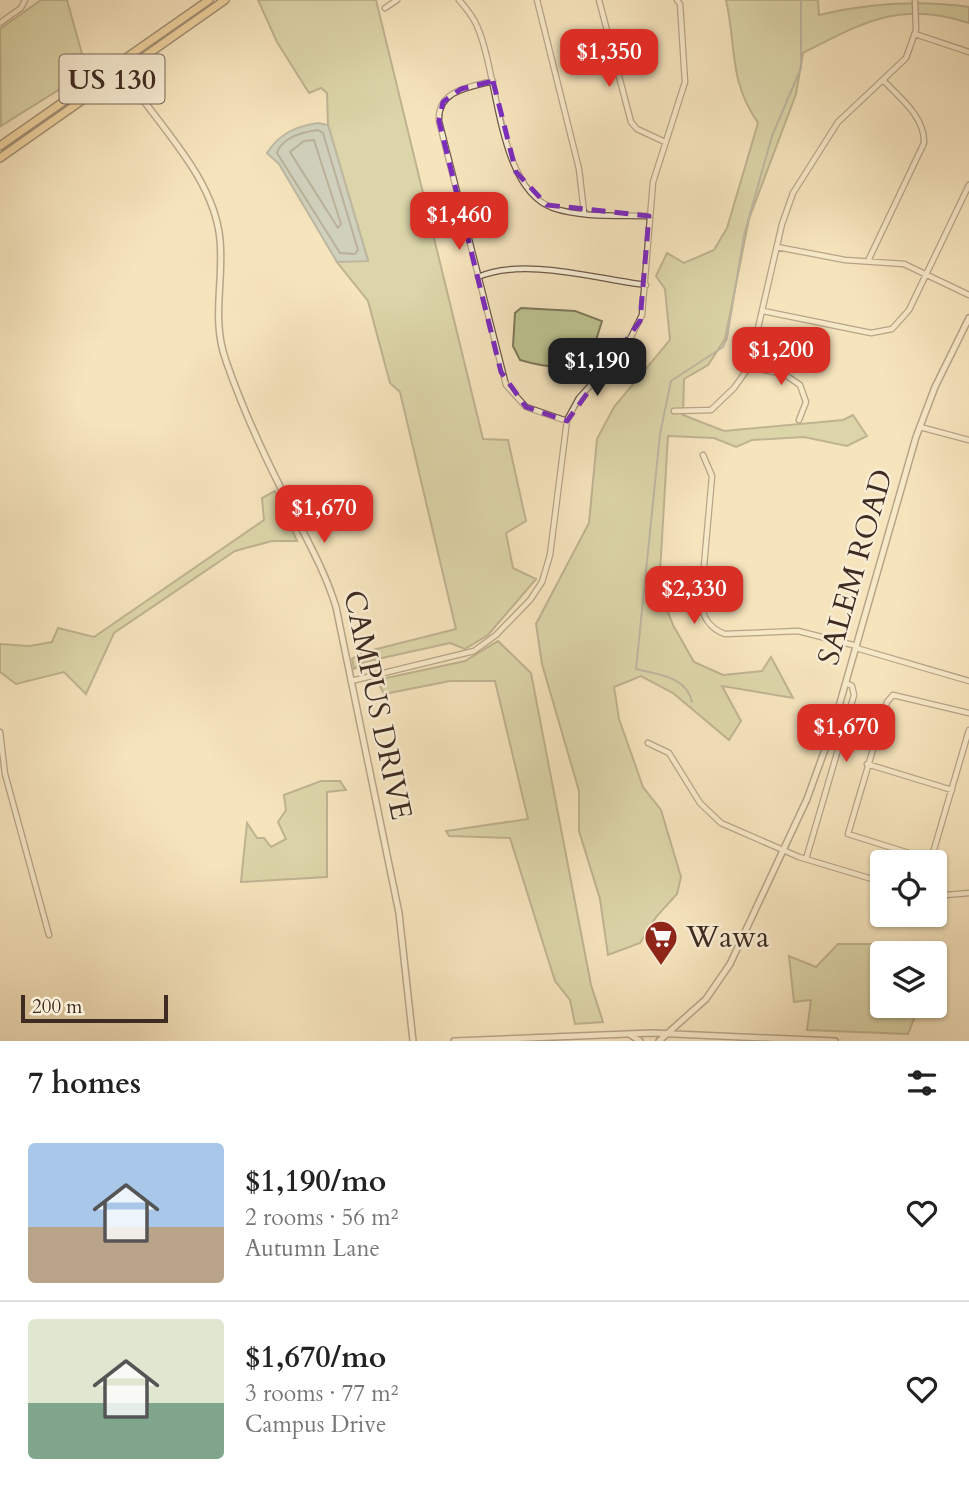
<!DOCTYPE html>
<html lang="en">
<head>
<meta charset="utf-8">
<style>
	:root { --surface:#fff; --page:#f2f2f2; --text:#222; --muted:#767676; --line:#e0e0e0; --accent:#d93025 }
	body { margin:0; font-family:Cardo,serif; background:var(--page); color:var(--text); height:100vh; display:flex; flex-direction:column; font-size:26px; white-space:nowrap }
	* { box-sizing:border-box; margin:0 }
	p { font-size:23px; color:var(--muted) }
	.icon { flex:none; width:38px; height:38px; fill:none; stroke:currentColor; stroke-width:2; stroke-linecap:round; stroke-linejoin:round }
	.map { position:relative; height:1041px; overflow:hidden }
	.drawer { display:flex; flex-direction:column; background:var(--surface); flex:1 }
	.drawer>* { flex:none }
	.fabs { position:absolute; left:870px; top:850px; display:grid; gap:14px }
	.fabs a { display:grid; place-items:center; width:77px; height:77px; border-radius:7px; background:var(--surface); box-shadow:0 2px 5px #0004; font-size:35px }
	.scale { position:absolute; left:21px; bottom:18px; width:147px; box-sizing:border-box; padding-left:7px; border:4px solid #3f2b22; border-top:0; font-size:19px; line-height:24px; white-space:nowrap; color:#3f2b22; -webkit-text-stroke:5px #f8edd4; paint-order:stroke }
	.price { position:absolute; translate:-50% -60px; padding:0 16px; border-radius:14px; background:var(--accent); color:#fff; font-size:23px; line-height:46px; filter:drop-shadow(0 2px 4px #0008) }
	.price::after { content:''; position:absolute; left:50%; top:42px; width:21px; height:16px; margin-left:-10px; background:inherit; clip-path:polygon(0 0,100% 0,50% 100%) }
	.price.on { background:#222; color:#fff }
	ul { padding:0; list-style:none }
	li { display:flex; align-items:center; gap:21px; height:175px; padding:0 28px }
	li+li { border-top:2px solid var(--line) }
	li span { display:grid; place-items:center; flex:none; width:196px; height:140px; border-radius:7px; color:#555 }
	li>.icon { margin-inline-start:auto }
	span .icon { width:84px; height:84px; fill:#fffc; stroke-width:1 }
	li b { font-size:30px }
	h2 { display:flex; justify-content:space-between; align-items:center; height:84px; padding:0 28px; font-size:30px }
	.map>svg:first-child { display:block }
</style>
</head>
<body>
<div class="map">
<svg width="969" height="1041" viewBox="0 0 969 1041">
	<rect width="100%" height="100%" fill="#f5e4bd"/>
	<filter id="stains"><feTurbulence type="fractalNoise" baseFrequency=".00286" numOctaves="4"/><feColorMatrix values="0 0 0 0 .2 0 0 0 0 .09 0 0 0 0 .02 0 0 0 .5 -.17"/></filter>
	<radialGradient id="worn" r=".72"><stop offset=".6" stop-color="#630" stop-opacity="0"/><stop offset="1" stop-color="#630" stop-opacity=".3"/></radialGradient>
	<path fill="#bdc490" stroke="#7e7859" stroke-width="2" d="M41 0H67L87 72 1 126 0 29Z
		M258 0H376L483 439 508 440 526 521 506 533 513 568 536 579 488 635 465 649 450 643 364 662 354 669 352 659 361 653 456 629 400 392 390 383 368 301 337 262 368 260 328 125 327 93 321 88 309 93 277 42Z
		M726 0H818L819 15C869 3 918 0 969 7V23C900 0 864 22 803 53L796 94 749 219 725 339 708 365 684 379 683 415 724 431 843 420 853 415 867 436 847 446 804 437 752 440 736 447 714 438 668 436 659 589 673 625 694 662 723 675 762 671 771 657 793 698 722 686 741 721 729 740 673 693 641 676 614 687 619 719 643 787 661 810 681 877 677 894 656 917 640 943 608 955 600 899 579 831V791L542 664 536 624 589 523 597 439 614 407 670 340 665 289 656 276 667 253 684 263 714 250 727 228 758 123C728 79 737 48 726 0Z
		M521 308 575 311 602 321 590 359C568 371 544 367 520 360L513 346 515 313Z
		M275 491 297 541H272L235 551 114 633 86 694 64 672 16 684 0 672V644L30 646 52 642 58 628 94 637 264 520 262 498Z
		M498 641 531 673 591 985 603 1022 575 1024 570 1000 555 981 510 838 449 836 446 831 528 819 495 681H450L384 694 377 680 465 661Z
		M321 781H340L346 790 327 792V877L241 882 247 823 257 838H264L271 847 286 839 278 822 286 810 284 795Z
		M838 944H875L903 954H882V1006H919L908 1034 807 1030 811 1000 794 1002 789 956 816 967Z"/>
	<path fill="#a2bbbc" stroke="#7a817e" stroke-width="2" d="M318 123 328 125 368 261 337 262 279 164 267 153C279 134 296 126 318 123Z"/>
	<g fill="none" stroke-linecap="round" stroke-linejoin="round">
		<path stroke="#70736f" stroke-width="2" d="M318 130 323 133 358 250 355 254 340 253 277 153C282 137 303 132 318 130Z
			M314 140 341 224 338 228 290 152 304 141Z"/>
		<path stroke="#7a817e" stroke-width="2" d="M692 702C686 676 658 675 636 669L660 434 671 381 723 347 727 338 744 235 772 136 801 68V0"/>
		<defs>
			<path id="minor" d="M459 0C466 8 473 16 477 26 499 75 497 188 553 208 582 218 619 215 649 216
				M537 0 579 169 584 212
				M599 0 631 122 637 129 665 142
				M385 8 397 0
				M0 23 21 8 25 0
				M915 34 969 52
				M493 81C470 87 437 90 439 121L506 385 526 407 567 421
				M777 247 845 260 904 264 969 295
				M868 261 924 143C925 117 900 98 884 81
				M478 277C523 257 597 279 646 285
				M763 311 871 333 892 329 909 310 969 185
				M749 367 784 374 800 385 806 402 799 420
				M674 411 711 410 734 388 749 367 782 224 793 193 838 122 906 58 916 30 915 0
				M920 427 969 440
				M703 455 712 476 701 600C702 617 709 628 725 634L798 631 857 646
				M856 648 969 681
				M351 681 474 651 496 635 530 600 542 582 550 555 567 420 579 398 627 345 642 315 653 182 685 82 680 4 677 0
				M0 732 5 774 49 935
				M648 743 669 753 700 803 721 823 799 857 882 882
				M867 764 952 790
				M806 859 854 695 852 686 846 683
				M931 860 848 834 887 702 893 695 969 713
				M930 863 969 730
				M934 896 969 893"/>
			<path id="tertiary" d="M136 63 132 75 135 89C167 134 215 183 220 240 224 281 211 320 226 361 243 410 266 460 290 506 307 540 325 571 336 607L399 913 413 1041
				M113 80 133 87
				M629 1034 640 1041
				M454 1041 652 1033 835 1041
				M659 1041 706 999 730 964 807 799 833 727 916 437 935 387 969 318"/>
			<path id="trunk" d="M0 146 209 0
				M0 158 225 0"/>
		</defs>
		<use href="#minor" stroke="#6c5949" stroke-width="7"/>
		<use href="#tertiary" stroke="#6c5949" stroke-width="8"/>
		<use href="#trunk" stroke="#3f2b22" stroke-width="10"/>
		<use href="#minor" stroke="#f8edd4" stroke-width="4.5"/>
		<use href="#tertiary" stroke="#f8edd4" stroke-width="5"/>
		<use href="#trunk" stroke="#eac27e" stroke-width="7"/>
	</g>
	<path d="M0 0H969V1041H0ZM493 81 516 172 547 205 649 216 640 321 567 421 526 407 501 372 439 121 443 102 461 89Z" fill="#f5e4bd" fill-opacity=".55" fill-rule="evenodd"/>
	<path fill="none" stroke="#7b2cbf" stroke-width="5" stroke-dasharray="14 9" stroke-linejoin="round" d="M493 81 516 172 547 205 649 216 640 321 567 421 526 407 501 372 439 121 443 102 461 89Z"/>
	<defs>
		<symbol id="supermarket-pin" viewBox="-11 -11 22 30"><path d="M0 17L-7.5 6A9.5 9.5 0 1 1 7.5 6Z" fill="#8f2418" stroke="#f8edd4"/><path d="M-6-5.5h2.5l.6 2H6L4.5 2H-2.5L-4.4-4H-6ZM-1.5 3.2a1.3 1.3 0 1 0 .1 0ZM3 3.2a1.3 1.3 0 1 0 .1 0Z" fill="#fff"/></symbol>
	</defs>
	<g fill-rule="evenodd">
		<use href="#supermarket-pin" x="642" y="918" width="38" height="52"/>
	</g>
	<g text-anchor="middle" stroke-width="5" stroke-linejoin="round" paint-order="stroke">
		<rect fill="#f8edd4" stroke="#766557" stroke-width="2" x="59.5" y="54.5" width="105" height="49" rx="5"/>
		<g font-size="28" font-weight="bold" fill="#3f2b22">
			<text x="112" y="89">US 130</text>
		</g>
		<g font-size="30" fill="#3f2b22" stroke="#f8edd4">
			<text transform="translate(855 567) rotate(-74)" y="10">SALEM ROAD</text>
			<text transform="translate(378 705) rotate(78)" y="10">CAMPUS DRIVE</text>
		</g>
		<g font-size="30" fill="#3f2b22" stroke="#f8edd4" text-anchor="start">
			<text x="686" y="947">Wawa</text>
		</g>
	</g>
	<rect width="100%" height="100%" filter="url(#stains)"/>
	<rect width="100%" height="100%" fill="url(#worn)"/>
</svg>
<div class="fabs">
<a><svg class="icon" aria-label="locate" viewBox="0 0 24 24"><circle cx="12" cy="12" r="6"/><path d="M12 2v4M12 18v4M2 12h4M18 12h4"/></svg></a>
<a><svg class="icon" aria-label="layers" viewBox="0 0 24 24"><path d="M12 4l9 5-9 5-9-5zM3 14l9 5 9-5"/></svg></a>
</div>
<div class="scale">200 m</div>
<b class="price" style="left:609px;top:89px">$1,350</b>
<b class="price" style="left:459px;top:252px">$1,460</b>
<b class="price" style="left:781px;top:387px">$1,200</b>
<b class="price on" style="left:597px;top:398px">$1,190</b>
<b class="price" style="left:324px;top:545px">$1,670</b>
<b class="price" style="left:694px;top:626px">$2,330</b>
<b class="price" style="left:846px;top:764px">$1,670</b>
</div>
<section class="drawer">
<h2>7 homes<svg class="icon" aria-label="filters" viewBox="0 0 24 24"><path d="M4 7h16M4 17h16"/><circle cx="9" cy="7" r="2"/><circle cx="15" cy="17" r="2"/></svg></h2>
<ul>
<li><span style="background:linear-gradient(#a9c7e8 60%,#b9a48a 0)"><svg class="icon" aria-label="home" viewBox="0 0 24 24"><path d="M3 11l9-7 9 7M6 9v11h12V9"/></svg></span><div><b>$1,190/mo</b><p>2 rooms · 56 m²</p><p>Autumn Lane</p></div><svg class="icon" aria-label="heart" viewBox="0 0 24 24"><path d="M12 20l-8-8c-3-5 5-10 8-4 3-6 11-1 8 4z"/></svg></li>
<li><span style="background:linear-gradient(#dfe7d0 60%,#7fa58c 0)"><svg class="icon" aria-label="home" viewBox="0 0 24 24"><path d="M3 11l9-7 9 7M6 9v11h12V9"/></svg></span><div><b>$1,670/mo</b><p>3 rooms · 77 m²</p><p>Campus Drive</p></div><svg class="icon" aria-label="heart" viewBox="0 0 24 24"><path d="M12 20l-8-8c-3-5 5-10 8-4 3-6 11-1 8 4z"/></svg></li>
</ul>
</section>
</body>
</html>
